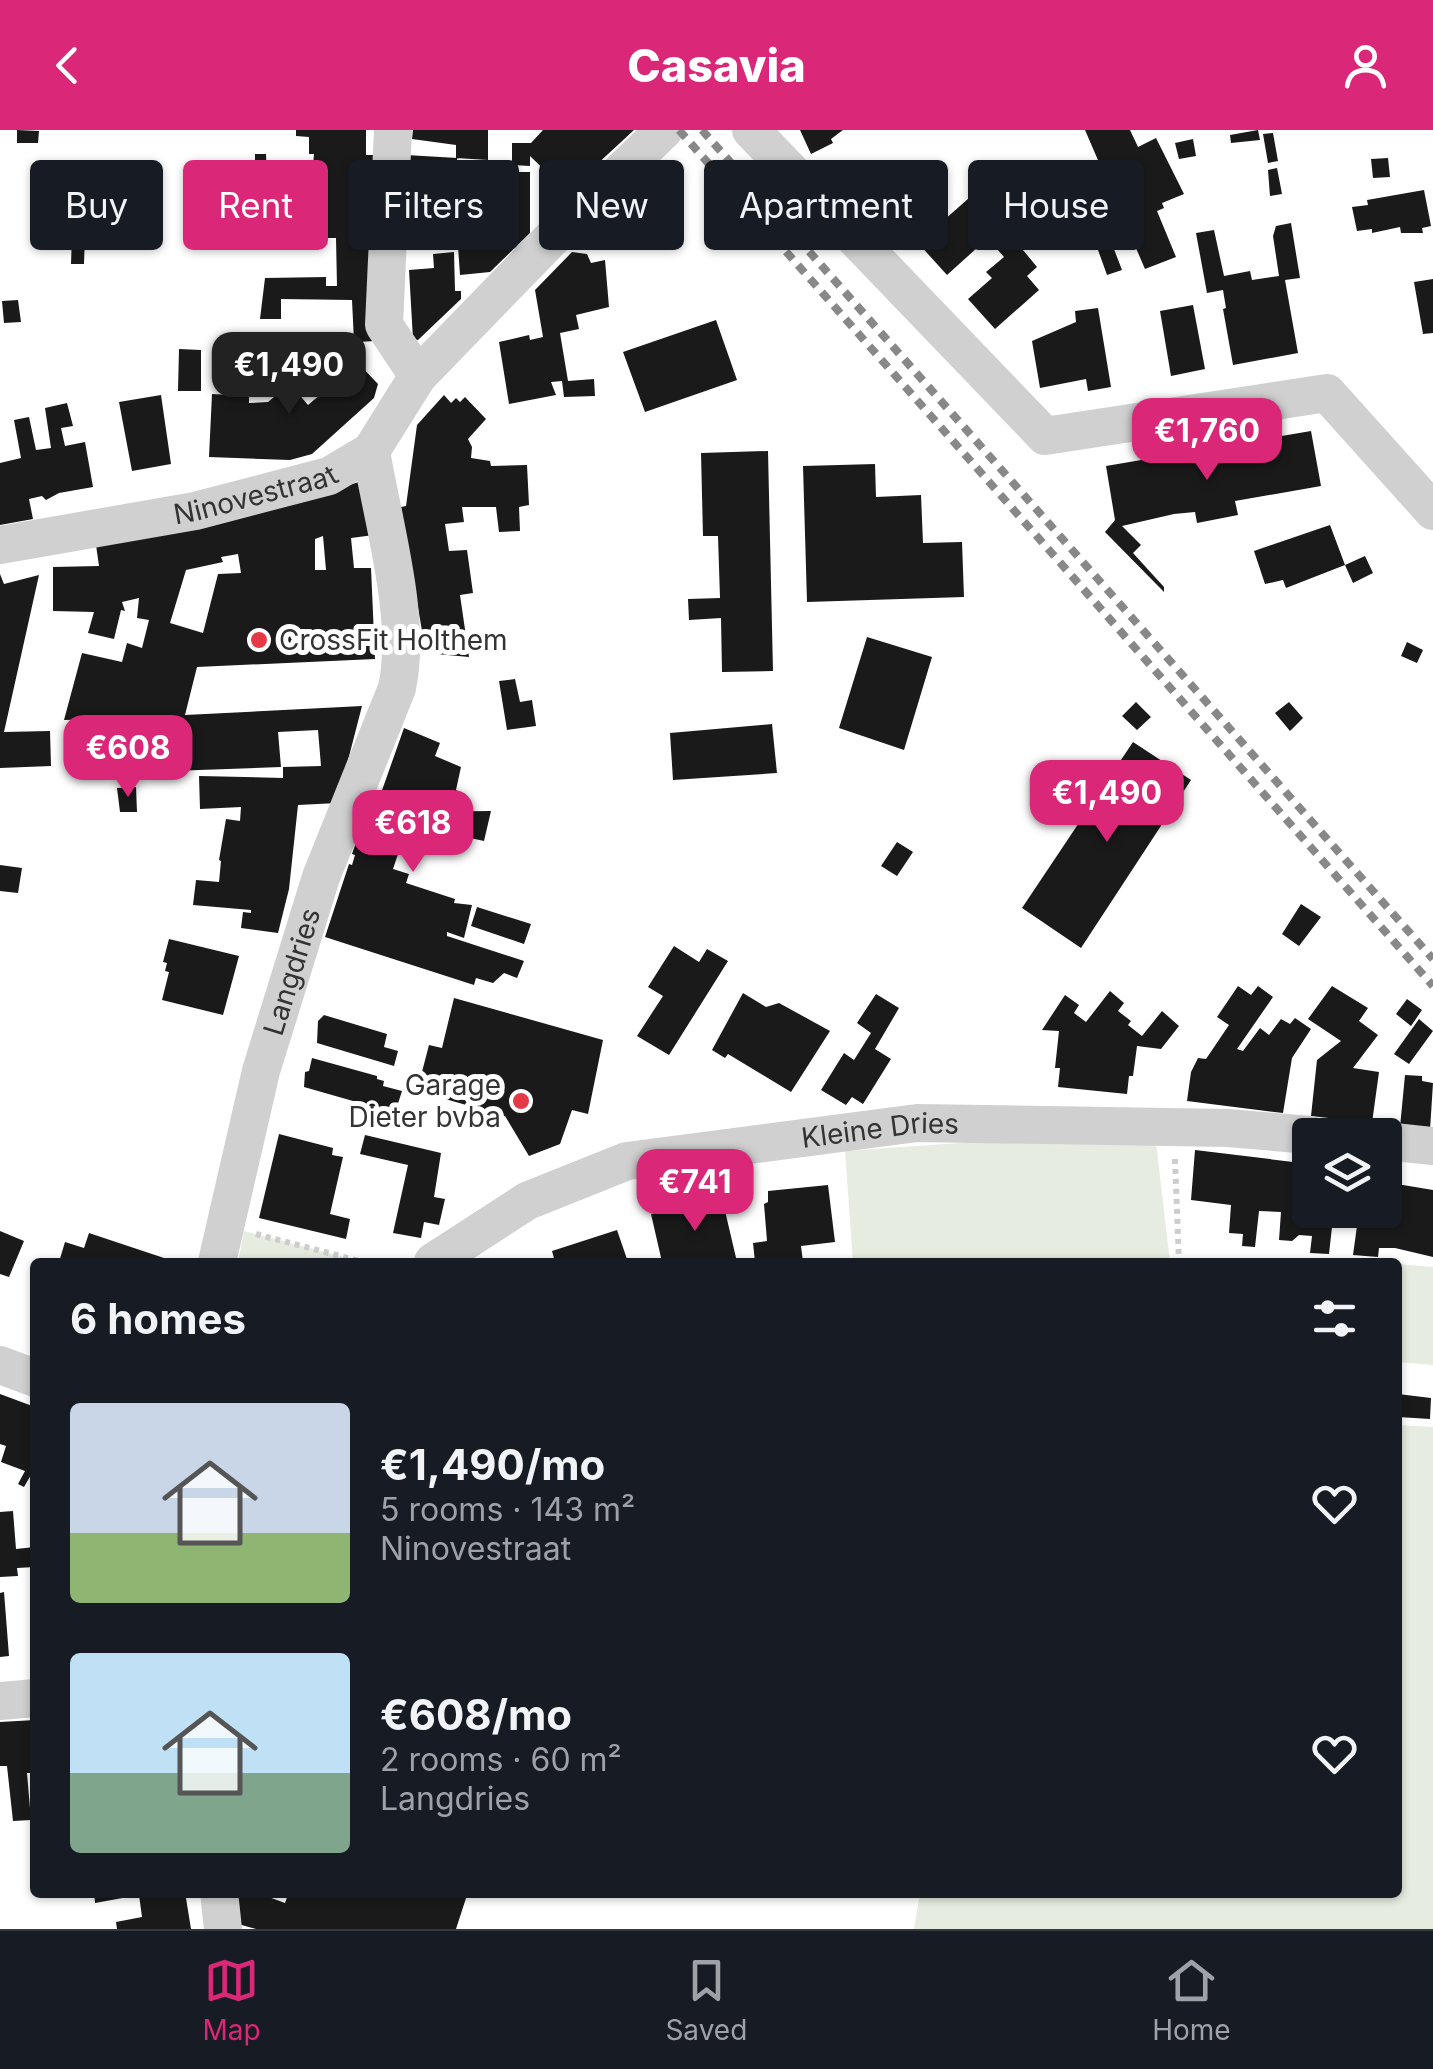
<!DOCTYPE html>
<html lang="en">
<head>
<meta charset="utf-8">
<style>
	:root { --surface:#171b24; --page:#20242c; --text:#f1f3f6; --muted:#9ea1a6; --line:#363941; --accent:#db2777 }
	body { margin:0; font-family:Inter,sans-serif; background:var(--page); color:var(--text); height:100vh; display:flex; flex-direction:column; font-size:38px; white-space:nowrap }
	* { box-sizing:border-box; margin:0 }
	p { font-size:32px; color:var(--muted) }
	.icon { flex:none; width:55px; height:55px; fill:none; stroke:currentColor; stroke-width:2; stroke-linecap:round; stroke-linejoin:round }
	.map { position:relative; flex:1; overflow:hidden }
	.side { position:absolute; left:30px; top:1128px; width:1372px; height:640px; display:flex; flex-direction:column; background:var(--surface); border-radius:10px; box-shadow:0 2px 8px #0004 }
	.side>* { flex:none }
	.guide { position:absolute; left:30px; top:30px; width:1375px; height:90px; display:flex; gap:20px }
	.buttons { position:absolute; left:1292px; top:988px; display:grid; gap:20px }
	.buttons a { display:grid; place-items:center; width:110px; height:110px; border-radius:10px; background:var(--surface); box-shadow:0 2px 8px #0004; font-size:50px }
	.price { position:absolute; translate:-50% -85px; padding:0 22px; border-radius:20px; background:var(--accent); color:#fff; font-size:32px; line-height:65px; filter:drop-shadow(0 2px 5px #0008) }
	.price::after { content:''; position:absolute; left:50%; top:60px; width:30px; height:22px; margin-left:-15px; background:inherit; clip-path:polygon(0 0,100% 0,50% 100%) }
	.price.on { background:#222; color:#fff }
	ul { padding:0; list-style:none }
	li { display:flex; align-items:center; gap:30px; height:250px; padding:0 40px }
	li span { display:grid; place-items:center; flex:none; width:280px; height:200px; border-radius:10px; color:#555 }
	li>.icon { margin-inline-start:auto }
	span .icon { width:120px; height:120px; fill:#fffc; stroke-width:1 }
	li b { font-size:42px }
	h2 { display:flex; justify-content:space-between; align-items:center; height:120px; padding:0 40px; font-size:42px }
	.pill { padding:0 35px; border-radius:10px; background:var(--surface); box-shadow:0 2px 8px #0004; font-size:35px; line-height:90px }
	.pill.on { background:var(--accent); color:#fff }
	header { display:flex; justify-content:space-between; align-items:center; height:130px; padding:0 40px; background:var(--accent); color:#fff; font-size:45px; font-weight:800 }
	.dock { display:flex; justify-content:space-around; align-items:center; height:140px; border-top:2px solid var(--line); background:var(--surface); font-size:28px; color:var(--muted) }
	.dock a { display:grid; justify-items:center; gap:5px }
	.dock .on { color:var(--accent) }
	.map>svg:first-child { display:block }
</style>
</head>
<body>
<header><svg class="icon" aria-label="back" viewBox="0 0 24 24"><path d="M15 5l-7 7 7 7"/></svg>Casavia<svg class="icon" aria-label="person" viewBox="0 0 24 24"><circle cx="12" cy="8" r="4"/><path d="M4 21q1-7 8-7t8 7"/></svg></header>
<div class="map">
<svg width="1433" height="1799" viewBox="0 0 1433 1799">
	<rect width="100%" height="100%" fill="#fff"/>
	<path fill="#e6ecdf" d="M1002 1010 1156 1012 1170 1132H853L845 1021Z
		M244 1101 363 1132H238Z
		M1398 1134 1433 1137V1235L1398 1232Z
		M1398 1295 1433 1297V1799H914L920 1763 1398 1762Z"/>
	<path fill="#1a1a1a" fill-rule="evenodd" d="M17 0 39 1 38 13H17Z
		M296 0H366V25H376L378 211 354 212 352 170 281 169V189H260L265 148 326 147V156H337L336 108H318V71L312 70V59L290 58V47H312L314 24H309V7L296 6Z
		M413 0H488V30L456 28V15L412 9Z
		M543 0H634L567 62 530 26V36L512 35V13H531Z
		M800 0H843L831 9 833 13 811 24Z
		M1085 0H1130L1138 17 1156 8 1184 64 1162 73 1164 78 1157 81 1176 127 1145 139Z
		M1258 0 1260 10 1231 13 1230 5Z
		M1273 3 1278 31 1268 33 1263 4Z
		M1193 9 1196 26 1179 29 1175 13Z
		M255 24H266L267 47H255Z
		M406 25 457 28V41L406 38Z
		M1388 28 1390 47 1373 48 1371 29Z
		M1277 38 1282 64 1270 66 1268 40Z
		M511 42H530V103L490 142 460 145 457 102 465 101V97L457 98 454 55 466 50 467 55 481 54 484 84 502 67 494 59Z
		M1424 60 1431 96 1422 98 1423 103H1401L1400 97 1372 103V99L1357 101 1352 77 1368 75 1367 70Z
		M969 68 997 98 1020 76 1026 92 1036 84 1048 99 1023 120 1037 137 1027 146 1039 160 995 199 968 169 992 148 986 142 1004 127 997 119 988 108 947 145 918 113Z
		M1291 93 1300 148 1285 150 1298 223 1233 235 1223 179 1226 178 1223 160 1207 163 1196 103 1214 100 1224 146 1250 141 1252 150 1279 146 1273 106 1276 96Z
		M253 101H305V108L253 109Z
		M72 104 85 105 84 134H71Z
		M1112 114 1122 140 1107 145 1098 120Z
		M454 122 455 161H461V169L418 210 413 209 409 140 434 138 433 124Z
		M572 122 587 124 591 133 605 130 609 177 576 185 579 199 560 203 568 251 594 249 595 266 564 267 562 251 551 252 556 265 509 274 499 212 529 205 530 210 543 207 535 160Z
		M1433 149V203L1423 204 1414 152Z
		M18 170 21 192 4 193 2 171Z
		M1193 175 1205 239 1171 246 1160 181Z
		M1098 178 1111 257 1088 261 1086 249 1040 258 1032 211 1076 192 1075 181Z
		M716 190 737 250 645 282 623 222Z
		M179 219 201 220V261H178Z
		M343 223 354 234 357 232 378 254 374 268 312 324 290 330 209 327 212 264 249 266V273L268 272 290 254 308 275 333 254 322 243Z
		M161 265 171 334 132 341 119 272Z
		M444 265 451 273 456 268 460 272 465 267 486 289 468 309 472 317 471 328 490 331 491 336 527 335 529 375 519 377 520 401 499 402 496 377H462L464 392 445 394 449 421 467 420 473 463 460 465 469 527 437 524 434 499 422 501 401 377 406 376 417 295Z
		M67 273 73 296 61 298 65 316 85 312 93 357 59 363 46 370 42 366 29 369 33 389 0 395V333L21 328 14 290 29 287 36 320 51 318 45 278Z
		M1311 301 1321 356 1235 371 1238 385 1197 393 1195 382 1174 384 1122 396 1141 415 1133 423 1164 457V462L1105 402 1115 390 1106 336Z
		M768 321 773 541 722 542 721 488 689 490 688 469 720 468 718 406H703L701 323Z
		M875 334 876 367 921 365 923 413 962 412 964 467 807 472 803 336Z
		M359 352 374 405 351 408 354 438H371L375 529 197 537 185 585 362 576 337 673 298 675 289 759 278 803 241 798 243 782 251 783V780L193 775 196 750 219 752 221 731 219 730 226 689 240 691 241 677 200 679 199 646 283 648V637L321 636 318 600 278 602 281 637 114 643V633L66 635V619L102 617 101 589 64 590 82 523 122 532 127 513 142 518 149 490 137 488 139 468 122 472 125 481 121 480 114 509 88 503 94 482 53 481V437L99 436 96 415 232 390ZM323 406 326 440H315V409ZM238 424 241 443 218 444 203 503 170 493 186 440 223 432 221 427Z
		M1330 395 1345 435 1286 458 1283 450 1265 454 1254 421Z
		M1365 426 1373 443 1353 453 1345 435Z
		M0 444 4 454 39 445 4 602 50 601 51 636 0 638Z
		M867 507 932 527 904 620 839 598Z
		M1407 512 1423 520 1417 533 1401 526Z
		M515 549 520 572 532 570 536 596 507 600 499 551Z
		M1136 572 1151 587 1137 600 1122 586Z
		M1289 572 1303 588 1290 601 1275 583Z
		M772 594 777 643 673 650 670 603Z
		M404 598 440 613 435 626 461 637 456 660 459 662 455 673 439 666 436 672 422 666 417 677 403 673 395 691 406 694 404 682 491 681 484 711 466 707 422 708 416 726 399 721 393 739 409 744 406 753 455 769 454 773 472 775 464 808 447 802V806L524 831 517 848 504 843 493 853 476 848 474 855 325 807 349 734 352 735 355 725 352 724 367 681 374 683Z
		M1133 612 1191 650 1081 818 1022 778Z
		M136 657 137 682H120L117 658Z
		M897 712 913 722 897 746 881 736Z
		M0 735 22 738 18 763 0 761Z
		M1301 774 1321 787 1299 816 1282 804Z
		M477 777 531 794 524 814 471 796Z
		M169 809 239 826 223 885 162 870 169 842 165 841 167 833 163 832Z
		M674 816 699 832 707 819 728 831 669 925 637 906 663 866 648 857Z
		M1238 856 1251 865 1258 856 1273 867 1237 919 1243 921 1260 898 1269 905 1281 889 1290 894 1295 888 1311 899 1292 928 1283 983 1187 971 1191 942 1198 928 1206 929 1229 895 1217 887Z
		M1332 856 1368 878 1359 891 1378 905 1353 938 1379 942 1372 993 1311 986 1317 930 1341 911 1308 889Z
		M1110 861 1124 873 1118 881 1131 891 1128 895 1142 906 1162 881 1179 896 1161 919 1137 916 1133 946H1129L1127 964 1058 957 1060 938H1055L1059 901 1042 900 1065 865 1079 875 1074 883 1086 892Z
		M743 863 766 877 779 873 830 901 791 962 728 924 725 928 712 920Z
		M876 864 899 878 875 919 891 929 863 974 852 967 846 975 821 960 844 923 854 930 871 903 857 893Z
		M454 868 603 910 588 984 572 980 560 1014 529 1026 505 986 417 961 429 915 442 918Z
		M1407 869 1422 880 1411 896 1396 884Z
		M324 885 387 904 384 917 398 921 394 936 317 913 318 891Z
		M1419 889 1433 901 1409 934 1394 924Z
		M312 928 377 946V949L384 951 383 956 402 961 395 983 304 957 305 942 309 941Z
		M1405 945 1422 946V951L1433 953 1430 1000 1400 997Z
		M279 1004 333 1018 332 1025 343 1027 330 1084 350 1089 346 1109 259 1088Z
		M365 1005 441 1023 434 1067 445 1069 439 1095 424 1092 421 1108 393 1103 408 1035 360 1024Z
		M1195 1020 1310 1034V1080H1385V1052L1433 1060V1127L1395 1118H1379L1378 1127 1353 1125 1357 1096 1332 1097 1329 1124 1310 1123 1312 1106 1299 1105 1292 1111 1279 1110 1281 1082 1259 1081 1255 1117 1242 1116 1243 1104 1229 1103 1231 1075 1191 1070Z
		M828 1055 835 1112 801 1116 803 1132H755L753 1113 767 1111 764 1074 768 1072V1061Z
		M722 1068 737 1132H662L651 1084Z
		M617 1100 628 1132H555L552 1121Z
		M0 1101 24 1111 9 1147 0 1144Z
		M89 1103 176 1132H59L65 1112 84 1118Z
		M0 1264 35 1277V1338L24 1357 18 1354 25 1341 1 1332 6 1316 0 1314Z
		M1398 1264 1431 1268 1430 1289 1398 1287Z
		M13 1381 16 1419 35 1417V1437L17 1438 18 1446 0 1447V1382Z
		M4 1462 9 1526 0 1527V1463Z
		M35 1590V1643H27L31 1690 13 1691 7 1636H0V1592Z
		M94 1762H185L191 1799H117L116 1792 142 1787 139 1765 95 1773Z
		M235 1762H255L285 1773 289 1762H468L456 1799H256L238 1794Z"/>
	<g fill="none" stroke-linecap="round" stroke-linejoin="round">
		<path stroke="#cdcdcd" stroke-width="6" stroke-dasharray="5 5" stroke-linecap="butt" d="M1175 1029 1179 1132
			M256 1104 363 1132"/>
		<g stroke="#d0d0d0" stroke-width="38">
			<path d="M393 0 384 195 418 246"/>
			<path d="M751 0 1045 306 1327 263 1433 381"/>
			<path id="s1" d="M0 415 195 381 329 346 371 321 418 246 553 107 664 0"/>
			<path d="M1385 1011 1433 1016"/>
			<path id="s2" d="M217 1132 261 941 321 747 397 558C412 488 383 393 371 321"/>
			<path id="s3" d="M433 1132 527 1071 627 1031 917 993 1228 998 1310 1005"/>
			<path d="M0 1235 35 1248"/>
			<path d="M0 1571 35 1568"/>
			<path d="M219 1762 223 1799"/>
		</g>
		<path stroke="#888" stroke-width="8" stroke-dasharray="10 8" stroke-linecap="butt" d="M679 0 1433 856
			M702 0 1433 829"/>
	</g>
	<g fill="#e63946" stroke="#fff" stroke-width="4">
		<circle cx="259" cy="510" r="10"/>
		<circle cx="521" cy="971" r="10"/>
	</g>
	<g text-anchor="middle" stroke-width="10" stroke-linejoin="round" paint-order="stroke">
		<g font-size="28" fill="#333" stroke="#fff">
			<text dy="10" stroke="none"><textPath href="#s1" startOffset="260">Ninovestraat</textPath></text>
			<text dy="10" stroke="none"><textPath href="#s2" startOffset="300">Langdries</textPath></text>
			<text dy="10" stroke="none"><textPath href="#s3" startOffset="475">Kleine Dries</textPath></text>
		</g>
		<g font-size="28" fill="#333" stroke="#fff" text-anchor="start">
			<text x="279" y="520">CrossFit Holthem</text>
			<text x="501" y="965" text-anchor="end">Garage<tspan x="501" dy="32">Dieter bvba</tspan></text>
		</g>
	</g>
</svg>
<div class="buttons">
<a><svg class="icon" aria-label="layers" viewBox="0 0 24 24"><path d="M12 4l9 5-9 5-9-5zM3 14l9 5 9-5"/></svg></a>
</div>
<b class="price on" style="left:289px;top:287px">€1,490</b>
<b class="price" style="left:1207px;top:353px">€1,760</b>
<b class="price" style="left:128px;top:670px">€608</b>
<b class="price" style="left:1107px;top:715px">€1,490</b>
<b class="price" style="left:413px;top:745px">€618</b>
<b class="price" style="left:695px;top:1104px">€741</b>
<div class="guide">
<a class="pill">Buy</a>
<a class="pill on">Rent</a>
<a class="pill">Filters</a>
<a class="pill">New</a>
<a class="pill">Apartment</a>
<a class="pill">House</a>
</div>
<section class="side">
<h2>6 homes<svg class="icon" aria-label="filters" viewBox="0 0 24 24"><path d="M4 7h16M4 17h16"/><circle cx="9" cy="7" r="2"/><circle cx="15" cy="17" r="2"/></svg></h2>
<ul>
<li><span style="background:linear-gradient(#c9d6e8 65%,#8fb573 0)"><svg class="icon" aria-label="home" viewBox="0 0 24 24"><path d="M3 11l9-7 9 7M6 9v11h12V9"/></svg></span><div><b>€1,490/mo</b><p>5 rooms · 143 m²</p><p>Ninovestraat</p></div><svg class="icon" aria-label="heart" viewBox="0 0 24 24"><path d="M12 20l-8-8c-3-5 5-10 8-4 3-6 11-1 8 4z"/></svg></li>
<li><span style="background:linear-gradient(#bfe0f5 60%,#7fa58c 0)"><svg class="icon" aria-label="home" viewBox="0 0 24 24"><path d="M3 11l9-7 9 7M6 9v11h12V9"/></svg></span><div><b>€608/mo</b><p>2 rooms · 60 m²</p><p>Langdries</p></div><svg class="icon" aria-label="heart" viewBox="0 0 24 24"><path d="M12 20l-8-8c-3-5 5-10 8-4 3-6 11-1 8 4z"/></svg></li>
</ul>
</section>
</div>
<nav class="dock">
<a class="on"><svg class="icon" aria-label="map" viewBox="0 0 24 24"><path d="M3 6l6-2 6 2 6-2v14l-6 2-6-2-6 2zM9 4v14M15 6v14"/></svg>Map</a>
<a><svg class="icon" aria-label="saved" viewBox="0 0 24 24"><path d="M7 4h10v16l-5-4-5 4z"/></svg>Saved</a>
<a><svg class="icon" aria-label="home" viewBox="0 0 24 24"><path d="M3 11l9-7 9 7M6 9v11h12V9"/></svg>Home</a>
</nav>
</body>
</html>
